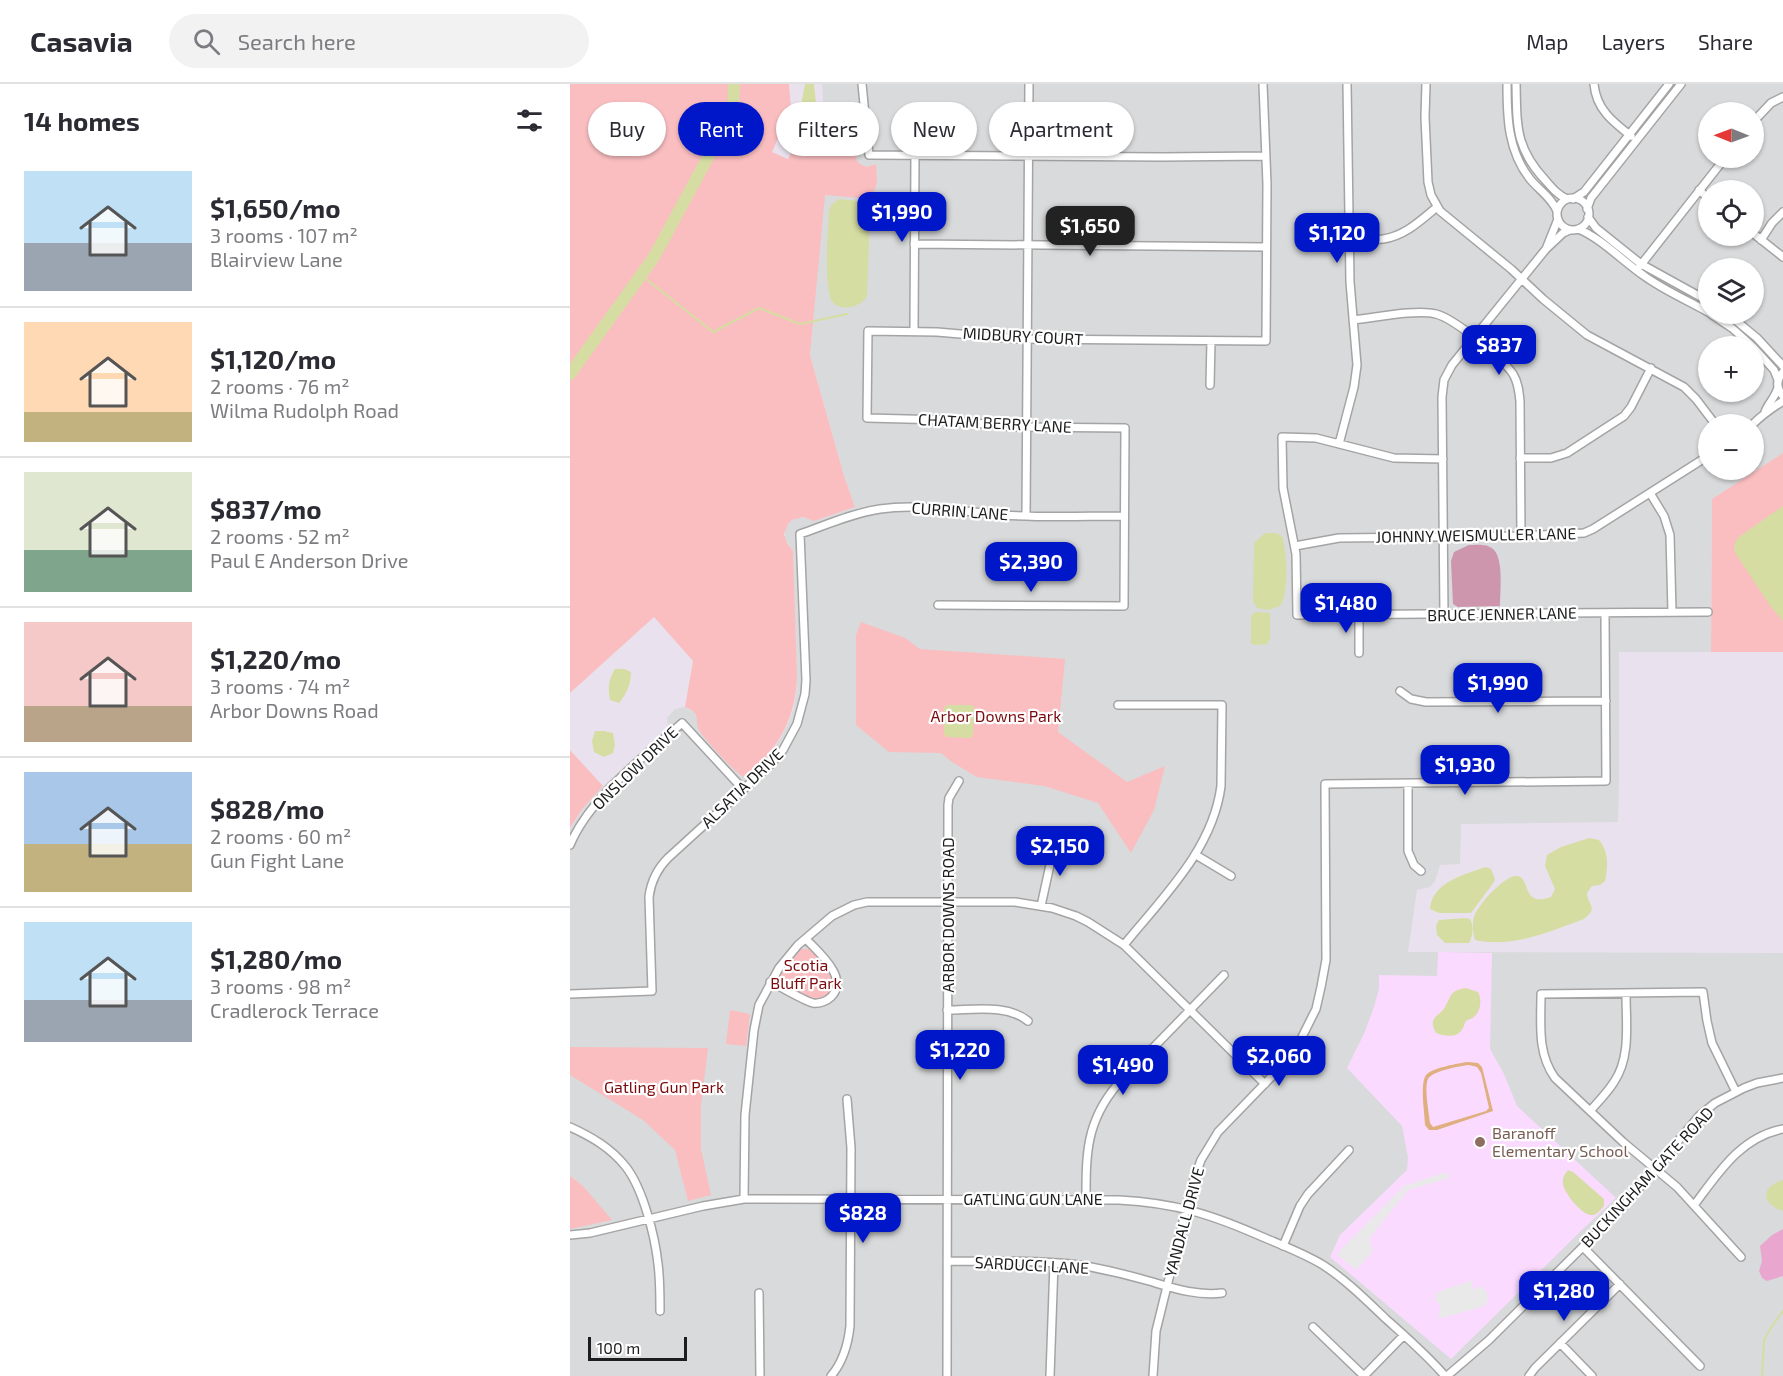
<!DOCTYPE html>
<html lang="en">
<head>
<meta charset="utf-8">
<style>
	:root { --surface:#fff; --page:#f2f2f3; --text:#2b2b33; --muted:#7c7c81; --line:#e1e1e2; --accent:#0017c9 }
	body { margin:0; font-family:"Exo 2",sans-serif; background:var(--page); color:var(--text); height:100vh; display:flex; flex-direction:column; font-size:22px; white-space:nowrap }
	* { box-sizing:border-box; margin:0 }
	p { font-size:20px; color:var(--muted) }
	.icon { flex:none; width:33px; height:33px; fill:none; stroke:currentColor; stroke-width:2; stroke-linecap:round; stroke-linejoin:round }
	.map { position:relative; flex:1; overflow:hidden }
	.side { display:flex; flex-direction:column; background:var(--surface); width:570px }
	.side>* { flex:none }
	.banner { position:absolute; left:18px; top:18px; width:570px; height:54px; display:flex; gap:12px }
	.needle { width:39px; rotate:271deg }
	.buttons { position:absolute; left:1128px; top:18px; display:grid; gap:12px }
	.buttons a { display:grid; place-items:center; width:66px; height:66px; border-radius:50%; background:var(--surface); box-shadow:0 2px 4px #0004; font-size:30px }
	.scale { position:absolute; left:18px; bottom:15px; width:99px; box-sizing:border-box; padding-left:6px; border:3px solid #1d1d1d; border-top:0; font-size:16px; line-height:21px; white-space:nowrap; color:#1d1d1d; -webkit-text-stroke:4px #fff; paint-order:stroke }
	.price { position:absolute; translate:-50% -51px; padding:0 14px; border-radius:12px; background:var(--accent); color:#fff; font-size:20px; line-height:39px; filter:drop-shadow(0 2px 3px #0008) }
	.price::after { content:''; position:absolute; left:50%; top:36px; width:18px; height:14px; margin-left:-9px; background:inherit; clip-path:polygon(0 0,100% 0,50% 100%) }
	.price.current { background:#222; color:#fff }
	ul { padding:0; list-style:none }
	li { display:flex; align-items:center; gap:18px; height:150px; padding:0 24px }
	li+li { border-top:2px solid var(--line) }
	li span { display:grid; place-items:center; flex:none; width:168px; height:120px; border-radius:0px; color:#555 }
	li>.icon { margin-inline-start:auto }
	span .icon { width:72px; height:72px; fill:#fffc; stroke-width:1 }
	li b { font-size:26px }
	h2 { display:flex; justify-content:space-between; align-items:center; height:72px; padding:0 24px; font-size:26px }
	.tag { padding:0 21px; border-radius:27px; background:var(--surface); box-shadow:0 2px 4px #0004; font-size:21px; line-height:54px }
	.tag.current { background:var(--accent); color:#fff }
	header { display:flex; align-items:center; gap:36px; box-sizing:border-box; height:84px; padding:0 30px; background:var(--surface); border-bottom:2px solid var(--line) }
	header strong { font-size:28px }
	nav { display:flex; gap:33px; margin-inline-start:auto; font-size:21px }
	.search { width:420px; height:54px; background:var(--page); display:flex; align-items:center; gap:15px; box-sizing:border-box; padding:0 21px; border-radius:33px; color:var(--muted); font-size:22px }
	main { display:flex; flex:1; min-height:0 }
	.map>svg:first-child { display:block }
</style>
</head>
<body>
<header>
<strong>Casavia</strong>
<div class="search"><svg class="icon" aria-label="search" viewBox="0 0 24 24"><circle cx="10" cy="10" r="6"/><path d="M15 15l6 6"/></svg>Search here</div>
<nav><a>Map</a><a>Layers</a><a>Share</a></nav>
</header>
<main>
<section class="side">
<h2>14 homes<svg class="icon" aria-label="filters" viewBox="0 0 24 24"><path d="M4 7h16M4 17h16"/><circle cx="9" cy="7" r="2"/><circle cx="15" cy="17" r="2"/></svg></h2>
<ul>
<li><span style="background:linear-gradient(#bfe0f5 60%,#9aa5b1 0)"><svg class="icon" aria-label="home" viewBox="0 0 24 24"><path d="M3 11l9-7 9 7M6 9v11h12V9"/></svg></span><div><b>$1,650/mo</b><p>3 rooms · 107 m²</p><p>Blairview Lane</p></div></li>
<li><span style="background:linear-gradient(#ffd9b3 75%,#c2b280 0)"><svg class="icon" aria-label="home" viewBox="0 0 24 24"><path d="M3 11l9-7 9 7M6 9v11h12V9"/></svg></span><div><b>$1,120/mo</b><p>2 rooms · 76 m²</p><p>Wilma Rudolph Road</p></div></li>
<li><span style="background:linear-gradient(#dfe7d0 65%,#7fa58c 0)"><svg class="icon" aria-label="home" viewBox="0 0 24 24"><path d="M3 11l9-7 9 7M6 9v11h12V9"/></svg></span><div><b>$837/mo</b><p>2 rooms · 52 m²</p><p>Paul E Anderson Drive</p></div></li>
<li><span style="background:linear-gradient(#f6c9c9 70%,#b9a48a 0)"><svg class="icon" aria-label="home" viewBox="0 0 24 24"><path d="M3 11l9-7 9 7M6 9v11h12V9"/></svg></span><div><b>$1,220/mo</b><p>3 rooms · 74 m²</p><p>Arbor Downs Road</p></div></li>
<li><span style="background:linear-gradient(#a9c7e8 60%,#c2b280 0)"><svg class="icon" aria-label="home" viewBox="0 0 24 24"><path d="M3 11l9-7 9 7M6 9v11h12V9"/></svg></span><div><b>$828/mo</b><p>2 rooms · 60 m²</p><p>Gun Fight Lane</p></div></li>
<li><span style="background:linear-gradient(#bfe0f5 65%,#9aa5b1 0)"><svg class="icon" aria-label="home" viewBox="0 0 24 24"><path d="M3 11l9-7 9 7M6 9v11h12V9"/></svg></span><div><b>$1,280/mo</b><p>3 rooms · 98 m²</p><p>Cradlerock Terrace</p></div></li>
</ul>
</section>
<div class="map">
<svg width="1213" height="1292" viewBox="0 0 1213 1292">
	<rect width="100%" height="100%" fill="#e9e2ee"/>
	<path fill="#d9dadb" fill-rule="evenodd" d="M252 0H1213V369L1142 415 1141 568H1049V697L1048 738 891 740 890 780 870 781 865 797 860 803 847 806 838 868 1213 869V1292H0V745L19 715 33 702 98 644 97 634 105 625 115 623 124 628 128 636 129 647 171 692 173 693 200 669 211 653 220 636 224 622 227 603 223 467 215 455V444L220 438 226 434 233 433 244 437 285 423 274 392 240 271 255 101 211 91 228 55 248 54 255 45ZM1138 28H1184V74H1138ZM1138 106H1184V152H1138ZM1138 184H1184V230H1138ZM1138 262H1184V308H1138ZM1138 340H1184V386H1138Z"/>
	<path fill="#fbdaff" d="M868 868 922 869 920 965 934 990 947 1022 1046 1114 1015 1143 881 1275 760 1173 770 1151 837 1086 838 1073 832 1042 777 984 794 950 804 923 809 905V891L867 892Z"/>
	<path fill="#e9a7cf" d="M1213 1145V1192L1197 1197 1192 1194 1189 1187 1192 1177 1190 1162 1202 1151Z"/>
	<path fill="#ce96ad" d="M899 461C906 461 916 459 923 465 934 474 930 509 930 522L888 523 883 520 881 477 884 468Z"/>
	<path fill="#fabec0" d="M0 0H219L221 25 202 68 218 75 228 55 248 54 255 45 292 42C292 47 294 54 293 58 289 70 278 76 297 83L306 80 307 98 302 115 255 111 240 271 274 392 285 423 244 437 233 433 222 436 218 440 214 450 217 459 223 467 227 593C226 628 213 657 188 681 183 686 179 690 173 693 166 689 132 653 129 646 124 635 132 630 115 623L123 577 84 533 0 609Z
		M1213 369V568H1141L1142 415Z
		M291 538 335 554 350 565 495 575 488 648 557 698 595 682 584 726 561 769 528 719 474 702 407 693 382 678 371 669 319 668 286 641V551Z
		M0 666 33 702 13 724 0 744Z
		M230 865H240C254 881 267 888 259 910L247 915H241L212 899 210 892Z
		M160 926 180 930 176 962 156 960Z
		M0 963 138 964 131 1021V1065L141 1111 118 1117 105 1066 73 1036 0 991Z
		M0 1092 13 1102 42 1136 0 1145Z"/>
	<path fill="#dfaf7f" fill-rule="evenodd" d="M898 978 908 979 912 983 923 1027 867 1046H859L855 1041C855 1030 849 997 857 990 863 984 889 979 898 978ZM899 981 907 983 911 989 919 1024 916 1027 863 1043 860 1039C859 1029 854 1003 858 995 862 987 890 982 899 981Z"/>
	<path fill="#e9e9e9" d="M877 1088 879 1094 838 1106 799 1155 803 1167 786 1186 767 1170 834 1102Z
		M903 1196 901 1206 911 1202 916 1207 918 1215 915 1222 868 1235 871 1222 865 1216 867 1208Z"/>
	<path fill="#d6dda2" d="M235 0H244C245 13 253 48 230 43L228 38Z
		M274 57 275 69 252 71 251 58Z
		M269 115 288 117 299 124 300 131 297 212C291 225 264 229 260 213 254 189 258 152 259 127L261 121Z
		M1213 422V537L1201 523 1164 467 1165 458 1169 453Z
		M695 449H706L712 452C717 466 719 511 710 522L698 526 687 524 683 517 684 459Z
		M685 528 700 529V555L697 560 684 561 681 559V532Z
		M45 585H54L61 588C61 600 57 609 49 619L40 616C38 604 38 596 45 585Z
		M377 621H402L404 623 403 650 401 654 377 653 374 650V624Z
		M25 647H34L43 649 45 661 43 669 34 673 24 668 22 657Z
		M1019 754 1029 756C1039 768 1038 782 1035 797L1030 801 1022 802 1017 809C1018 822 1029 823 1014 835 979 848 943 864 905 856 903 850 902 839 904 833 907 822 934 791 947 792 961 793 951 824 981 813L985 805 975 782 977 771 991 763Z
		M915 783 921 785 925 795 924 798 901 829H869L860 825C862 798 894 791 915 783Z
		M896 834 900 835C904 842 903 853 899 859H875L867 851 866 842 869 836Z
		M896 904 908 908C912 915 911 926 905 932 902 935 899 935 896 937 894 940 894 944 891 947 886 954 873 952 866 949 857 933 869 933 875 923 882 911 879 907 896 904Z
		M998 1086 1003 1088 1034 1115V1122C1031 1125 1027 1131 1023 1131 1013 1133 994 1109 993 1100 992 1094 995 1090 998 1086Z
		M1213 1096V1127C1191 1120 1190 1103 1213 1096Z"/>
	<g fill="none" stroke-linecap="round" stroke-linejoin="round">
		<path stroke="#d6dda2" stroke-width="2" d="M71 191 143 248 189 224 230 240 277 230
			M1192 1292 1194 1256 1202 1242 1213 1227"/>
		<path stroke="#d6dda2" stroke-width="12" d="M0 290 84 173 163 27 164 0"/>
		<defs>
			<path id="minor" d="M292 0 299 71 592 73 696 72
				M856 0 855 33 858 98 861 111 870 127 941 185 973 215 1017 251 1114 303 1126 315 1145 340
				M937 0C937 34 938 67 960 95 969 106 982 114 987 127
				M946 0C947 42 945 64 976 97 983 105 988 111 997 115
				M1024 0C1026 25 1043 38 1061 52
				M1184 37 1201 19 1213 13
				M1129 106 1138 114
				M987 130a16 16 0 1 1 32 0a16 16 0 1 1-32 0Z
				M1003 115 1014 108 1099 0
				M1017 125 1021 114 1111 0
				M1018 133 1026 144 1071 180 1138 217
				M1008 145C1028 152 1054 178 1073 191 1093 206 1117 216 1138 228
				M1184 150 1213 173
				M780 155C791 155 802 156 813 155 835 152 851 136 867 123
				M1191 156 1202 139 1213 128
				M344 160 696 163
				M976 165 988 135
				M1070 182 1155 74
				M1141 230 1162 244 1182 262
				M1158 230 1187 254 1213 282
				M783 236C804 234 846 225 866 230 885 235 932 274 943 290 948 298 949 307 950 317L951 452
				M344 247 345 72
				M1184 264 1204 286 1208 296
				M1213 288C1206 296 1206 304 1213 312
				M640 301 641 257
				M1195 328C1198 319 1206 313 1208 303
				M1183 340C1192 331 1202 324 1213 317
				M769 360 784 303 787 281 780 198 777 0
				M950 374H981L997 369 1054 332 1061 323 1081 284
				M873 375 824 374 746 354 712 353 713 404 726 470 727 531 1138 528
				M1080 409 1094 432 1100 451 1102 528
				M456 432 459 0
				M725 462 769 454 951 452 1014 449 1023 445 1138 372
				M368 521 554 522 555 344 444 343 375 336 297 334 298 247 367 248 449 255 696 257 697 100 693 0
				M874 531 872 313 874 296 882 281 976 165 993 149 1000 146
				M789 532V569
				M830 607 841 615 856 618 1036 617
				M548 621H652L651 702C643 765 593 813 554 861
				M838 700V767L844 781 851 787
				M0 761C20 713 74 673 112 639L173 705
				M626 771 661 792
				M471 822 485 758
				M200 898C212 903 232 916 243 919 249 920 257 917 261 913 280 894 248 868 236 855
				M0 910 82 907 79 813C81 797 87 785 98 774L201 680 213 666 227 640 235 610 236 596 230 450C256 441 283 429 310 425 351 419 393 428 434 431 474 434 514 432 554 432
				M377 926C404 926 437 920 458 937
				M1166 1008 1142 959 1137 937 1133 908 971 910C971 940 967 969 985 994L1053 1058 1107 1103 1171 1173
				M1020 1027C1028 1018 1037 1009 1044 998 1061 973 1056 939 1056 910
				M0 1043C22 1053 41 1064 56 1083 73 1105 85 1152 88 1180 90 1195 90 1211 90 1227
				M174 1115 175 1031 184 946 189 921 209 884 228 861 262 832 284 821 297 818H445L482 824 506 832 518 838 554 861 695 1000
				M516 1116C516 1070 516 1038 547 1001L654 891
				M1125 1120C1149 1088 1171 1053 1213 1045
				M0 1151 20 1149 133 1122 174 1115 549 1116C607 1119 643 1131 695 1154 714 1162 735 1170 753 1181 776 1196 796 1216 816 1235 836 1253 857 1271 875 1292
				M713 1162 730 1122 738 1110 779 1066
				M1013 1163 1130 1282
				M377 1177C423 1178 471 1175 516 1182 537 1186 558 1191 579 1197 603 1204 626 1212 652 1209
				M189 1209 190 1292
				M743 1243 794 1292
				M990 1259 1022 1292
				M261 1292C273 1278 278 1261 280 1242L281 1064 277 1015
				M377 1292 378 721 379 714 389 697
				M480 1292 484 1179
				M583 1292 586 1247 622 1101 631 1076 648 1048 709 985 727 963 746 925 751 903 756 876 755 700 1036 697 1035 529
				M794 1292 834 1251
				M877 1292 919 1256 1054 1122 1129 1032 1145 1019 1174 1004 1187 999 1213 994
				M959 1292 965 1284 1050 1200"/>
		</defs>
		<use href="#minor" stroke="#a4a4a4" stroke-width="10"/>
		<use href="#minor" stroke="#fff" stroke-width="7"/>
	</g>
	<circle fill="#8d6e63" stroke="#fff" stroke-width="2" cx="910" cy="1058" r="6"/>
	<g text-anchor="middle" stroke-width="4.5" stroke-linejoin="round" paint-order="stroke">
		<g font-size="16" fill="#1d1d1d" stroke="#fff">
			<text transform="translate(453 252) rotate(3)" y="6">MIDBURY COURT</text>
			<text transform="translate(425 339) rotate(3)" y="6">CHATAM BERRY LANE</text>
			<text transform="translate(390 427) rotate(4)" y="6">CURRIN LANE</text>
			<text transform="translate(906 451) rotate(-1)" y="6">JOHNNY WEISMULLER LANE</text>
			<text transform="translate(932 530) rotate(-1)" y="6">BRUCE JENNER LANE</text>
			<text transform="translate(65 684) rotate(-44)" y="6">ONSLOW DRIVE</text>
			<text transform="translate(172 704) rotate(-44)" y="6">ALSATIA DRIVE</text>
			<text transform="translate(378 831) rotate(-90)" y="6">ARBOR DOWNS ROAD</text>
			<text transform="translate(1077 1093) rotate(-47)" y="6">BUCKINGHAM GATE ROAD</text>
			<text x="463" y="1121">GATLING GUN LANE</text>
			<text transform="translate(614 1138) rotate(-75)" y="6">YANDALL DRIVE</text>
			<text transform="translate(462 1181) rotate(3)" y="6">SARDUCCI LANE</text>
		</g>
		<g font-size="16" fill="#7b0a0e" stroke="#fff">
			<text x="426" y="638">Arbor Downs Park</text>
			<text x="236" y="887">Scotia<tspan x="236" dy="18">Bluff Park</tspan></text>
			<text x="94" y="1009">Gatling Gun Park</text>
		</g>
		<g font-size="16" fill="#785e54" stroke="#fff" text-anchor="start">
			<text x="922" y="1055">Baranoff<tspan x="922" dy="18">Elementary School</tspan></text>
		</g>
	</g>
</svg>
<div class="buttons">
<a><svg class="needle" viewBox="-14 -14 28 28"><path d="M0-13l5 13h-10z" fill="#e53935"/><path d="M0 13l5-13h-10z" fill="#7c7c81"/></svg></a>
<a><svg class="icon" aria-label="locate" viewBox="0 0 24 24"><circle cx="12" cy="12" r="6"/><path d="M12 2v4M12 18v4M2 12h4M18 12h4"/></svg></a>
<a><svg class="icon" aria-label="layers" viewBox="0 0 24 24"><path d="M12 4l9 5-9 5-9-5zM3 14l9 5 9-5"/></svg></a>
<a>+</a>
<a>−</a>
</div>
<div class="scale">100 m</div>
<b class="price" style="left:332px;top:159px">$1,990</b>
<b class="price current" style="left:520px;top:173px">$1,650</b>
<b class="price" style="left:767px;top:180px">$1,120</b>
<b class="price" style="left:929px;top:292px">$837</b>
<b class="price" style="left:461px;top:509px">$2,390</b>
<b class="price" style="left:776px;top:550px">$1,480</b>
<b class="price" style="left:928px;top:630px">$1,990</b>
<b class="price" style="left:895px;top:712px">$1,930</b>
<b class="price" style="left:490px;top:793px">$2,150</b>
<b class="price" style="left:390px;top:997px">$1,220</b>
<b class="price" style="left:709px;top:1003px">$2,060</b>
<b class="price" style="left:553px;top:1012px">$1,490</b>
<b class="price" style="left:293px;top:1160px">$828</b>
<b class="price" style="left:994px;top:1238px">$1,280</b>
<div class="banner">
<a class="tag">Buy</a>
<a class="tag current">Rent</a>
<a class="tag">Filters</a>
<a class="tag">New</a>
<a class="tag">Apartment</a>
</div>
</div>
</main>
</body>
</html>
